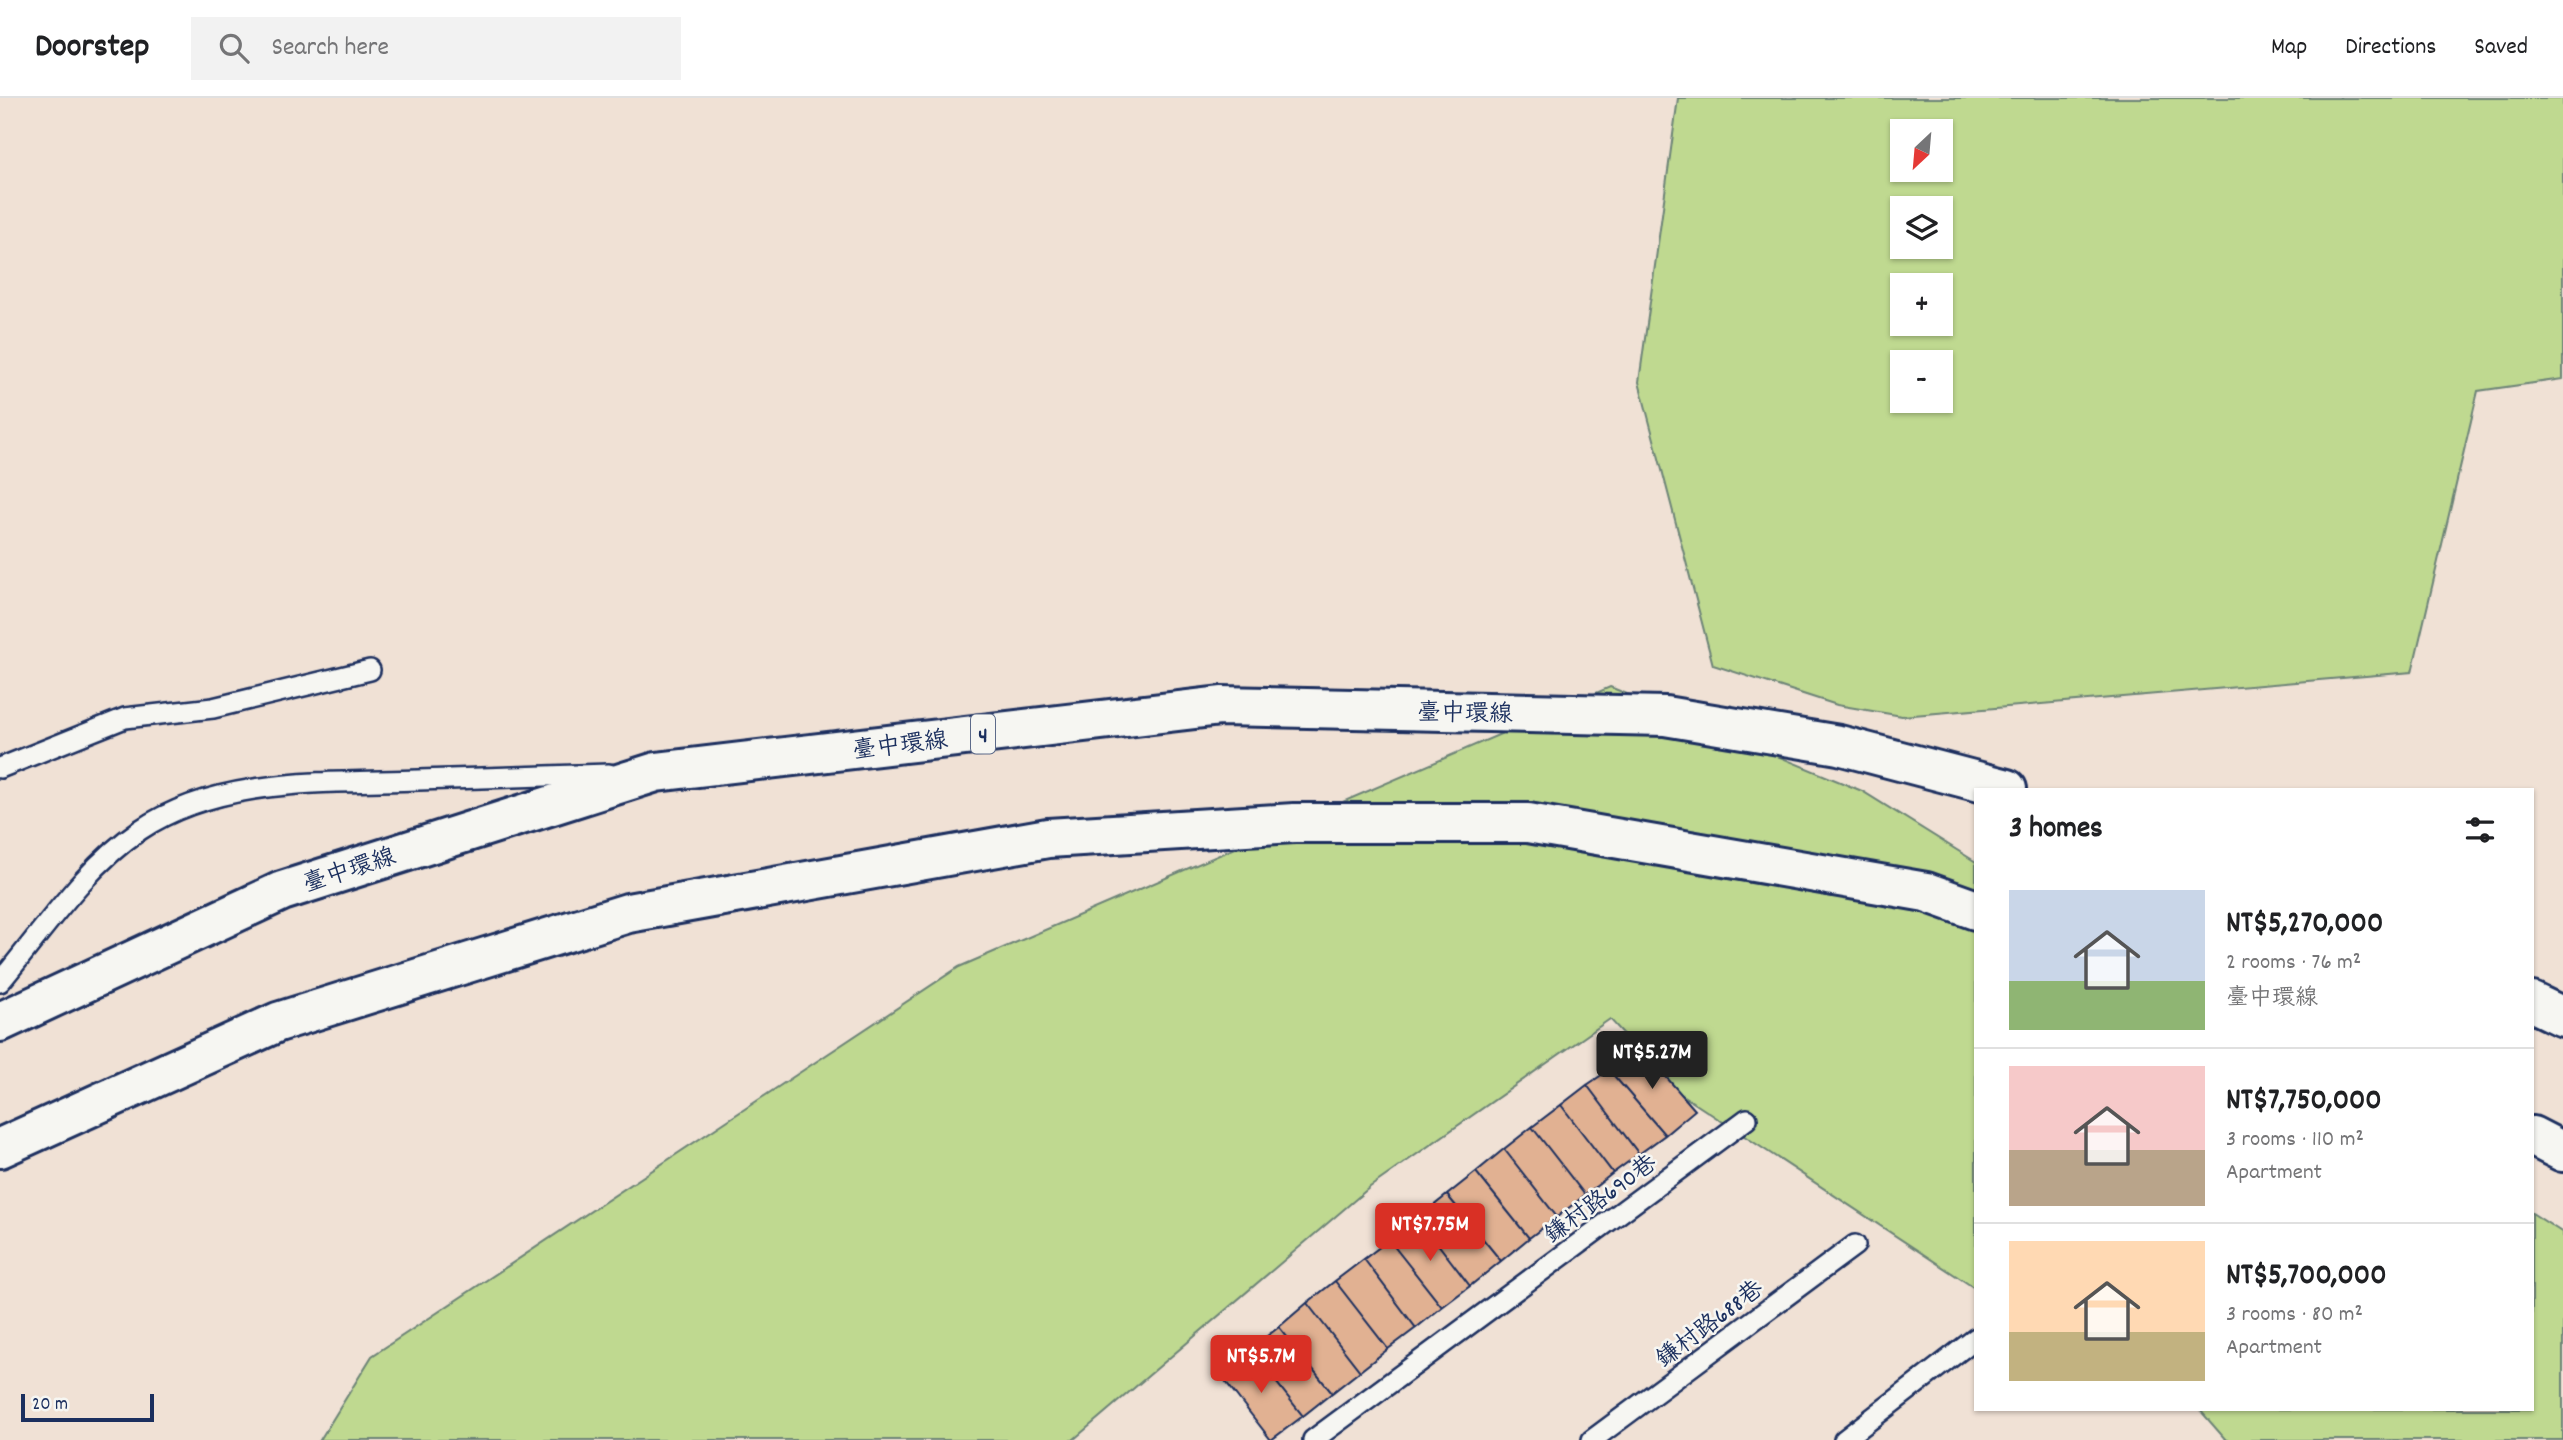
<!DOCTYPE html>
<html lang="en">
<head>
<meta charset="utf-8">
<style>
	:root { --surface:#fff; --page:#f2f2f2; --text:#202124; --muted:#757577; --line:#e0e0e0; --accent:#d93025 }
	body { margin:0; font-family:Dekko,"LXGW WenKai TC",sans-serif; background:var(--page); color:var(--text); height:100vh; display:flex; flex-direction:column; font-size:26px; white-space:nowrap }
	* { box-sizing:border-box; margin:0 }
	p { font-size:23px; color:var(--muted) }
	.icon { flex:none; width:38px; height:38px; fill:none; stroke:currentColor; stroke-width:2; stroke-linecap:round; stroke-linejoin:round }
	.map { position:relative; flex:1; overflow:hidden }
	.sheet { position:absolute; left:1974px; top:690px; width:560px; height:623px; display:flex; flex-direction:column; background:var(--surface); border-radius:0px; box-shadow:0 2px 5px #0004 }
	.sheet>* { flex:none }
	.needle { width:46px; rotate:206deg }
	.buttons { position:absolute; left:1890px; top:21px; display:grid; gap:14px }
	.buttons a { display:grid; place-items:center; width:63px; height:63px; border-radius:0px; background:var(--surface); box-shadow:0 2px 5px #0004; font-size:35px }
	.scale { position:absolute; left:21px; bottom:18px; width:133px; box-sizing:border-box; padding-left:7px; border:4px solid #1b2f5e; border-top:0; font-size:19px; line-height:24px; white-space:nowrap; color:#1b2f5e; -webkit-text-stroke:5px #f6f6f2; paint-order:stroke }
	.price { position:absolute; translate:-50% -60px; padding:0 16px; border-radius:7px; background:var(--accent); color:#fff; font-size:23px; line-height:46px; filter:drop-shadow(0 2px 4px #0008) }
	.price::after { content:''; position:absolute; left:50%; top:42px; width:21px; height:16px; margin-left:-10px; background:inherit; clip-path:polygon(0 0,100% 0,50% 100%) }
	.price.current { background:#222; color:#fff }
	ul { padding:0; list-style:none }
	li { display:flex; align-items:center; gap:21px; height:175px; padding:0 35px }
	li+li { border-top:2px solid var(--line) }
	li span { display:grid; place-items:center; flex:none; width:196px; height:140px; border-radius:0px; color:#555 }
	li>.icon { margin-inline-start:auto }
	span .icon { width:84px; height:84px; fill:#fffc; stroke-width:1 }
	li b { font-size:30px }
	h2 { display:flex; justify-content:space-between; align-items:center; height:84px; padding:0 35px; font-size:30px }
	header { display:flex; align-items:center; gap:42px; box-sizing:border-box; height:98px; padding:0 35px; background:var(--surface); border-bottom:2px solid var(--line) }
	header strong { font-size:33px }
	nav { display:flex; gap:38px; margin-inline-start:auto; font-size:24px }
	.search { width:490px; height:63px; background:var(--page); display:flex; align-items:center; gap:18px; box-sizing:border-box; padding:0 24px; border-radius:0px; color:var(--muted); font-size:26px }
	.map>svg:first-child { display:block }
</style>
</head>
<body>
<header>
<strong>Doorstep</strong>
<div class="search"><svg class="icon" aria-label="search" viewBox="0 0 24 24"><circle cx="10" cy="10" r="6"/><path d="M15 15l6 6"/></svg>Search here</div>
<nav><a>Map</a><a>Directions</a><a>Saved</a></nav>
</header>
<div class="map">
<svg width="2563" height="1342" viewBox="0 0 2563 1342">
	<rect width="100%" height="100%" fill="#f0e1d5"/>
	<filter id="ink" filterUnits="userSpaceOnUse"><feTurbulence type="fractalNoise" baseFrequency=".0143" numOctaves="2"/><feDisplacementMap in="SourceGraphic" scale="14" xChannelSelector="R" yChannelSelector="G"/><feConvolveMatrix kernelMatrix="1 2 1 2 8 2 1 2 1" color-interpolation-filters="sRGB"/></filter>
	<g filter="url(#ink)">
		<path fill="#bfd990" stroke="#6d8477" stroke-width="2" fill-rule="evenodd" d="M1678 0H2563V281L2478 293 2412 574 1902 618 1837 607 1713 567 1639 284ZM1902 33H1941V72H1902ZM1902 110H1941V149H1902ZM1902 187H1941V226H1902ZM1902 264H1941V303H1902Z
			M1610 589 1862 693 1976 764V1191L1676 993 1610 921 1370 1089 1073 1342H320L372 1258 959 869Z
			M2532 1115 2563 1135V1342H2226L2199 1311H2532Z"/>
		<path fill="#e1b192" stroke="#1b2f5e" stroke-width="2" d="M1640 949 1695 1012 1665 1037 1609 972Z
			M1609 972 1665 1037 1639 1056 1587 987Z
			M1587 987 1639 1056 1613 1075 1561 1007Z
			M1561 1007 1613 1075 1585 1097 1532 1029Z
			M1532 1029 1585 1097 1557 1119 1504 1051Z
			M1504 1051 1557 1119 1529 1140 1476 1074Z
			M1476 1074 1529 1140 1501 1163 1447 1097Z
			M1447 1097 1501 1163 1470 1188 1418 1120Z
			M1418 1120 1470 1188 1442 1209 1389 1142Z
			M1389 1142 1442 1209 1416 1230 1364 1161Z
			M1364 1161 1416 1230 1388 1251 1335 1183Z
			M1335 1183 1388 1251 1360 1273 1307 1205Z
			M1307 1205 1360 1273 1332 1295 1279 1229Z
			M1279 1229 1332 1295 1303 1318 1250 1251Z
			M1250 1251 1303 1318 1271 1342 1219 1275Z"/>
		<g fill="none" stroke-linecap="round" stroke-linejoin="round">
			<defs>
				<path id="service" d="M0 670 125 620 213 610 370 572
					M0 884C43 833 84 770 140 732 218 679 328 685 418 682 482 680 545 678 609 676
					M1313 1342 1747 1021
					M1592 1342 1855 1147
					M1844 1342 1976 1240"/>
				<path id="motorway" d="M2532 904 2563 919
					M0 924 282 793 656 674 1221 608 1665 618 1839 647 2007 691
					M2532 1038 2563 1054
					M0 1050 278 924 628 815 1048 740 1294 725H1528L1926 794 1976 812"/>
			</defs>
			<use href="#service" stroke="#1b2f5e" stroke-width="24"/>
			<use href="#motorway" stroke="#1b2f5e" stroke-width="44"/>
			<use href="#service" stroke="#f6f6f2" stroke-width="19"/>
			<use href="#motorway" stroke="#f6f6f2" stroke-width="38"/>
		</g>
	</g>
	<g text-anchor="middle" stroke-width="5" stroke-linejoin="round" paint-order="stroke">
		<rect fill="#f6f6f2" stroke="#5d6b8a" stroke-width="2" x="971" y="616.5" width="24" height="39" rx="5"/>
		<g font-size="23" font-weight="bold" fill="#1b2f5e">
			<text x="983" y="644">4</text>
		</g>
		<g font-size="24" fill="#1b2f5e" stroke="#f6f6f2">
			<text transform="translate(1465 614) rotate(1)" y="8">臺中環線</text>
			<text transform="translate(900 646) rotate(-7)" y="8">臺中環線</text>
			<text transform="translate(349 771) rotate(-18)" y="8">臺中環線</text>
			<text transform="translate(1600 1100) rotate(-36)" y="8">鎌村路690巷</text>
			<text transform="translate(1709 1225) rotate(-37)" y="8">鎌村路688巷</text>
		</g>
	</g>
</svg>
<div class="buttons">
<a><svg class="needle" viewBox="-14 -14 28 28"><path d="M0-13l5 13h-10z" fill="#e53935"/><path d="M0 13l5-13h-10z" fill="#757577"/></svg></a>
<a><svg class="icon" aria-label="layers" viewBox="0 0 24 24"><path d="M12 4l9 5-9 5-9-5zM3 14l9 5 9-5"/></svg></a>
<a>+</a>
<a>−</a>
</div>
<div class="scale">20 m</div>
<b class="price current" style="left:1652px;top:993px">NT$5.27M</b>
<b class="price" style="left:1430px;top:1165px">NT$7.75M</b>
<b class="price" style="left:1261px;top:1297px">NT$5.7M</b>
<section class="sheet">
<h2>3 homes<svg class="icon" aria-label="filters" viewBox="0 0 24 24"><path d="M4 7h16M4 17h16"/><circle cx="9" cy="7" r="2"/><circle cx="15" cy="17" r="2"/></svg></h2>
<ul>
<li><span style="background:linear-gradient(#c9d6e8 65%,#8fb573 0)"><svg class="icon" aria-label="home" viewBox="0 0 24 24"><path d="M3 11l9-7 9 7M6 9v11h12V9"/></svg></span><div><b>NT$5,270,000</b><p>2 rooms · 76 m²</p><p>臺中環線</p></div></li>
<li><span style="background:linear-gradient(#f6c9c9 60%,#b9a48a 0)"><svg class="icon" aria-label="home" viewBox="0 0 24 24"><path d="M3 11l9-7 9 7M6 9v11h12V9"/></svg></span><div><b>NT$7,750,000</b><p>3 rooms · 110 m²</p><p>Apartment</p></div></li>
<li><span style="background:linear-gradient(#ffd9b3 65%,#c2b280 0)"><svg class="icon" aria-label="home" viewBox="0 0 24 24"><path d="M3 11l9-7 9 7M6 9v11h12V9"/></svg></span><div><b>NT$5,700,000</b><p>3 rooms · 80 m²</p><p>Apartment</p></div></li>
</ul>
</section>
</div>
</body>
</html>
